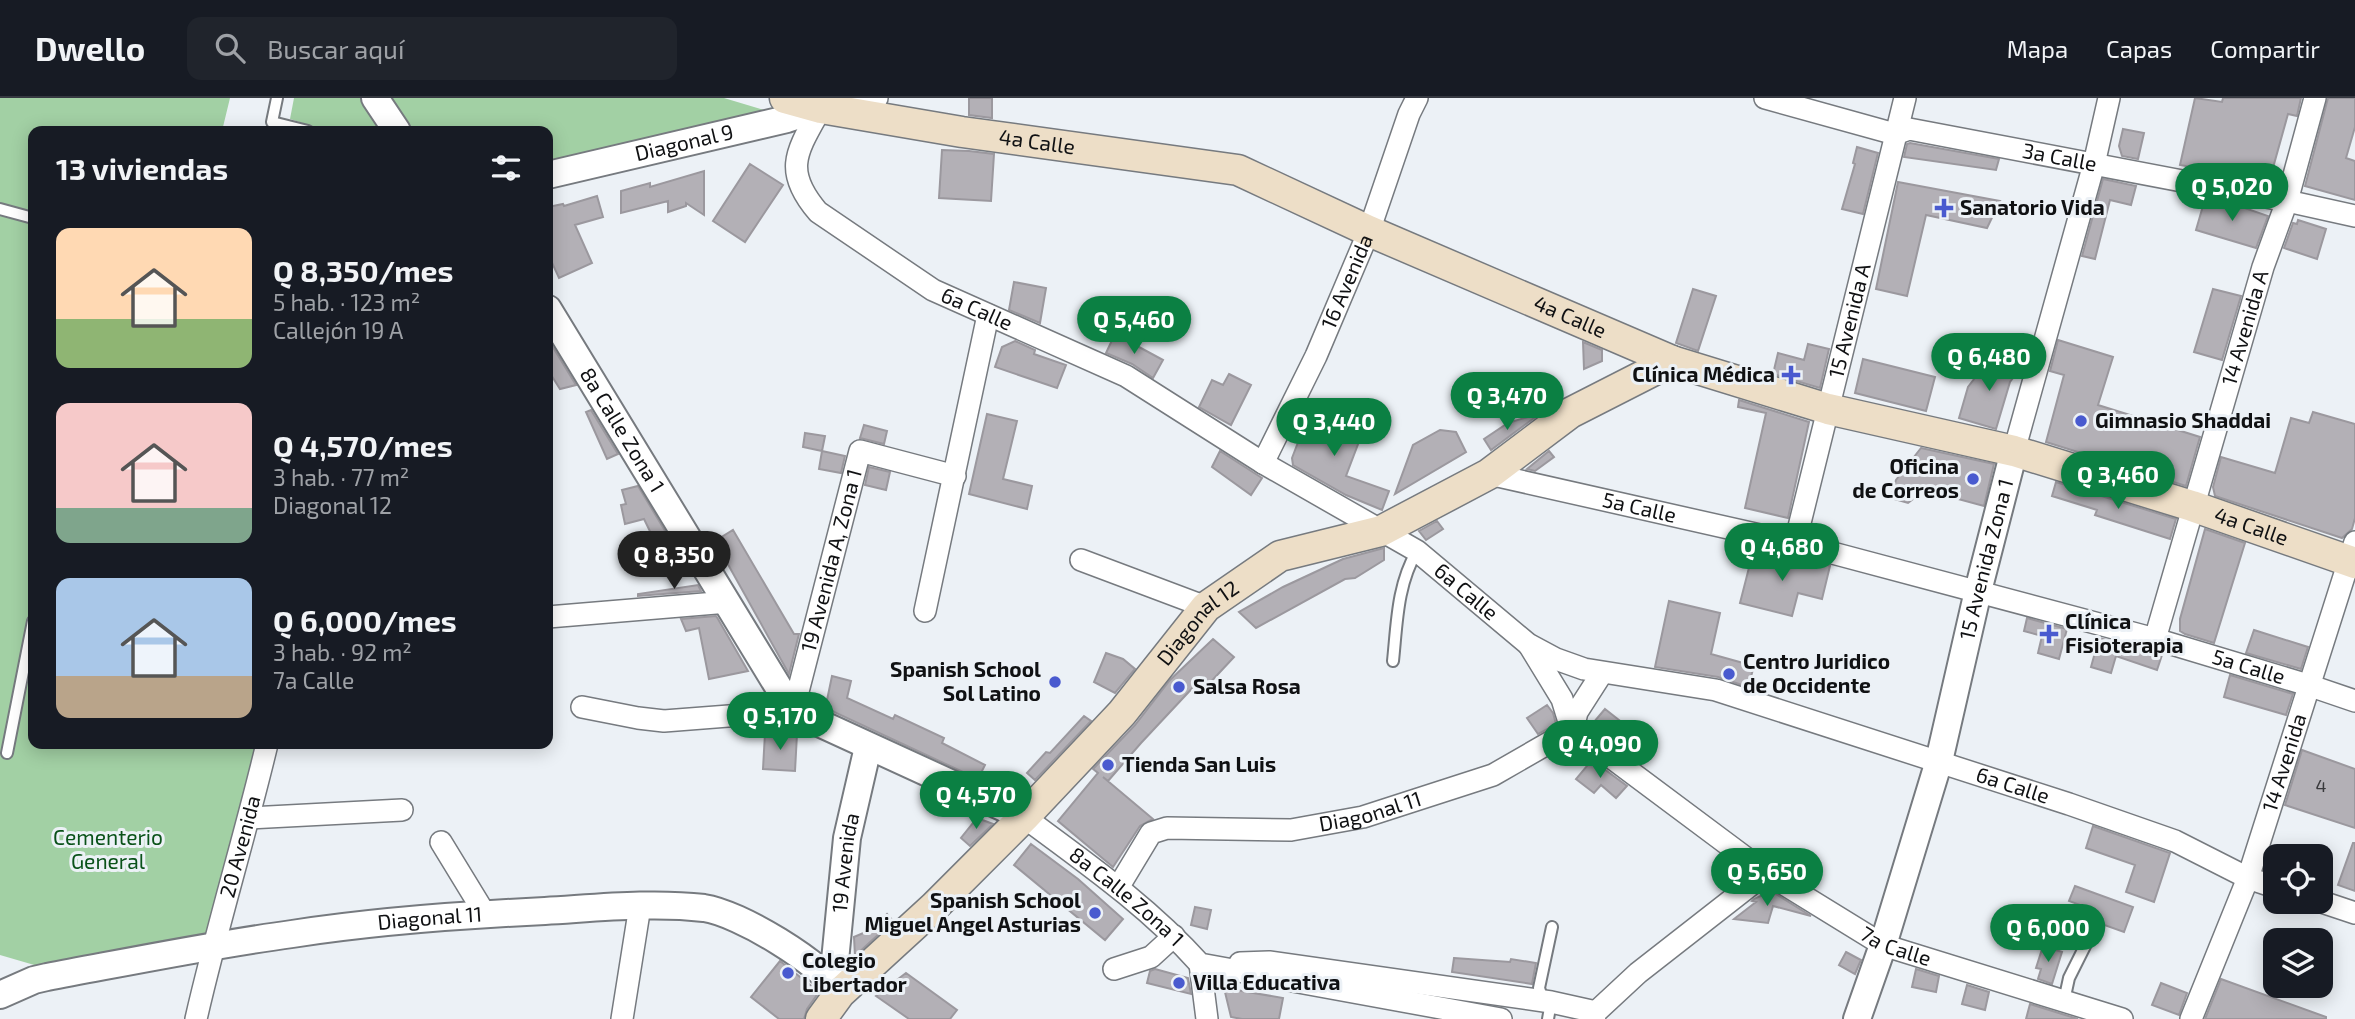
<!DOCTYPE html>
<html lang="es">
<head>
<meta charset="utf-8">
<style>
	:root { --surface:#171b24; --page:#20242c; --text:#f1f3f6; --muted:#9ea1a6; --line:#363941; --accent:#0b8043 }
	body { margin:0; font-family:"Exo 2",sans-serif; background:var(--page); color:var(--text); height:100vh; display:flex; flex-direction:column; font-size:26px; white-space:nowrap }
	* { box-sizing:border-box; margin:0 }
	p { font-size:23px; color:var(--muted) }
	.icon { flex:none; width:38px; height:38px; fill:none; stroke:currentColor; stroke-width:2; stroke-linecap:round; stroke-linejoin:round }
	.map { position:relative; flex:1; overflow:hidden }
	.panel { position:absolute; left:28px; top:28px; width:525px; height:623px; display:flex; flex-direction:column; background:var(--surface); border-radius:14px; box-shadow:0 4px 18px #0003 }
	.panel>* { flex:none }
	.fabs { position:absolute; left:2263px; top:746px; display:grid; gap:14px }
	.fabs a { display:grid; place-items:center; width:70px; height:70px; border-radius:14px; background:var(--surface); box-shadow:0 4px 18px #0003; font-size:35px }
	.price { position:absolute; translate:-50% -60px; padding:0 16px; border-radius:24px; background:var(--accent); color:#fff; font-size:23px; line-height:46px; filter:drop-shadow(0 2px 4px #0008) }
	.price::after { content:''; position:absolute; left:50%; top:42px; width:21px; height:16px; margin-left:-10px; background:inherit; clip-path:polygon(0 0,100% 0,50% 100%) }
	.price.selected { background:#222; color:#fff }
	ul { padding:0; list-style:none }
	li { display:flex; align-items:center; gap:21px; height:175px; padding:0 28px }
	li span { display:grid; place-items:center; flex:none; width:196px; height:140px; border-radius:14px; color:#555 }
	li>.icon { margin-inline-start:auto }
	span .icon { width:84px; height:84px; fill:#fffc; stroke-width:1 }
	li b { font-size:30px }
	h2 { display:flex; justify-content:space-between; align-items:center; height:84px; padding:0 28px; font-size:30px }
	header { display:flex; align-items:center; gap:42px; box-sizing:border-box; height:98px; padding:0 35px; background:var(--surface); border-bottom:2px solid var(--line) }
	header strong { font-size:33px }
	nav { display:flex; gap:38px; margin-inline-start:auto; font-size:24px }
	.search { width:490px; height:63px; background:var(--page); display:flex; align-items:center; gap:18px; box-sizing:border-box; padding:0 24px; border-radius:14px; color:var(--muted); font-size:26px }
	.map>svg:first-child { display:block }
</style>
</head>
<body>
<header>
<strong>Dwello</strong>
<div class="search"><svg class="icon" aria-label="search" viewBox="0 0 24 24"><circle cx="10" cy="10" r="6"/><path d="M15 15l6 6"/></svg>Buscar aquí</div>
<nav><a>Mapa</a><a>Capas</a><a>Compartir</a></nav>
</header>
<div class="map">
<svg width="2355" height="921" viewBox="0 0 2355 921">
	<rect width="100%" height="100%" fill="#ecf1f6"/>
	<path fill="#a2d0a4" d="M0 0H230L222 33H33V646H263L214 838 48 871 0 857Z
		M294 0H374L394 33H328L290 21Z
		M391 0H724L764 12 766 25 548 72V33H414Z"/>
	<path fill="#b3b0b6" stroke="#9b989e" stroke-width="2" d="M969 0H992V20L969 17Z
		M2195 0 2222 4 2223 0H2301L2297 18 2288 16 2269 84 2212 75 2213 73 2180 67Z
		M2328 0H2355V29L2346 60 2355 63V102L2305 88Z
		M2123 31 2144 35 2138 61 2122 58 2119 48Z
		M1910 45 1999 61 1996 72 1904 59 1907 46Z
		M1857 49 1878 55 1863 116 1842 111 1855 66 1853 65Z
		M942 52 969 53 994 56 991 103 939 100Z
		M750 66 783 87 745 144 713 123Z
		M704 73V117L686 105V108L668 114V103L621 115V93L650 85V89Z
		M2103 81 2136 88 2131 107 2110 102 2095 161 2082 158Z
		M1898 84 2000 103 1987 130 1926 117 1907 198 1876 191Z
		M597 98 603 119 575 127 592 165 559 180 548 156V109L563 106 564 108Z
		M2205 101 2233 106 2268 118 2256 150 2196 132Z
		M2298 122 2326 131 2317 161 2284 150 2293 125 2297 126Z
		M1014 184 1046 190 1040 225 1009 212Z
		M1693 191 1716 198 1698 253 1676 245Z
		M2213 191 2241 198 2222 262 2194 254Z
		M1115 236 1163 262 1153 280 1132 266 1106 255Z
		M548 241 576 287 560 291 548 272Z
		M2058 242 2113 259 2098 307 2200 339 2186 388 2046 344 2064 277 2050 273Z
		M1015 243 1035 252 1034 256 1066 267 1057 290 995 269 1002 249Z
		M1583 244 1602 252V263L1584 271Z
		M1808 246 1829 251 1820 290 1773 276 1778 255 1804 262Z
		M1991 259 2022 268 2010 284 1996 331 1959 320 1968 289Z
		M1863 261 1935 279 1926 313 1855 295Z
		M1229 276 1251 287 1231 327 1199 309 1212 282 1223 287Z
		M1739 302 1809 324 1788 420 1745 410 1766 315 1738 309Z
		M591 312 618 356 607 361 586 314Z
		M1310 313 1363 333 1346 378 1389 393 1382 412 1346 397 1293 367 1292 360Z
		M2313 314 2355 326V420L2352 431 2342 440 2215 398 2213 389 2221 359 2275 375 2291 320 2309 325Z
		M1541 315 1491 352 1484 341 1508 325Z
		M987 316 1017 323 1003 381 1032 388 1027 411 969 396Z
		M864 327 887 333 884 346 860 340Z
		M1440 332 1456 334 1466 354 1395 396 1413 347Z
		M805 335 825 338 822 353 803 349Z
		M1921 350 1994 366 1984 408 1925 392 1908 405 1891 400 1896 382Z
		M822 353 845 358 841 375 819 371Z
		M1220 353 1262 380 1251 397 1212 369Z
		M1549 353 1554 359 1535 373 1527 371Z
		M869 369 890 374 886 392 865 387Z
		M2056 384 2176 421 2170 441 2095 417 2097 412 2052 398Z
		M638 388 676 451 662 458 644 421 625 426 621 407 626 406 622 392Z
		M1437 423 1443 431 1426 442 1419 433Z
		M2205 431 2245 445 2214 545 2185 536 2180 533V521Z
		M733 432 794 536H799L789 576 715 443Z
		M1384 450V462L1355 480 1345 481 1256 530 1239 514 1283 489 1343 461Z
		M1753 454 1804 466 1806 461 1830 468 1822 501 1798 495 1792 518 1740 505Z
		M698 487 701 493 638 498V496Z
		M1669 503 1720 515 1711 556 1754 568 1748 589 1718 579 1655 569Z
		M716 518 718 521 748 573 709 581 699 530 686 533 681 521Z
		M2027 520 2067 531 2059 561 2038 555 2042 538 2024 533Z
		M2254 532 2308 549 2301 571 2246 555Z
		M2099 540 2162 557 2157 572 2116 558 2111 575 2091 569Z
		M1213 541 1234 559 1206 589 1199 583 1141 645 1108 683 1103 679 1153 721 1140 728 1113 769 1058 723 1098 675 1093 671 1135 627 1170 582Z
		M1106 555 1123 561 1135 571 1115 595 1094 584Z
		M2230 577 2293 596 2286 617 2224 599Z
		M832 578 851 583 847 600 893 621 895 617 944 640 942 645 985 667 978 681 834 614 826 607Z
		M1547 607 1553 615 1556 626 1538 636 1527 620Z
		M1605 611 1629 630 1618 644 1593 625Z
		M1084 618 1091 623 1035 682 1027 675 1046 654 1050 655Z
		M765 635 797 636 795 673 763 671Z
		M2302 652 2355 671V730L2285 707Z
		M1592 662 1627 688 1616 700 1601 687 1594 695 1576 681Z
		M977 720 993 726 970 748 961 740Z
		M2093 728 2170 755 2154 804 2126 794 2135 767 2086 750Z
		M2353 745H2355V793L2338 787Z
		M1031 746 1078 781 1123 821 1105 842 1014 767Z
		M2075 788 2133 809 2124 834 2079 818 2083 808 2069 803Z
		M1771 793 1811 818 1773 808 1768 825 1734 821 1756 804 1752 803 1754 801Z
		M1195 809 1211 812 1207 831 1191 827Z
		M887 816 893 823 855 858 854 839 873 831Z
		M2043 848 2062 854 2052 886 2038 881 2041 871 2036 870Z
		M1846 854 1861 862 1855 876 1839 867Z
		M1454 860 1510 864 1511 861 1536 865 1532 886 1452 874Z
		M780 863 819 894 807 911 804 921H779L751 899Z
		M1155 871 1188 880 1191 896 1147 885 1150 873Z
		M1916 871 1939 878 1936 894 1912 889Z
		M906 875 957 912 950 921H909L876 898Z
		M2221 881 2326 919V921H2205Z
		M2161 885 2187 895 2179 917 2152 907Z
		M1967 887 1989 894 1985 912 1962 906Z
		M1224 890 1283 900 1279 921H1242L1231 919Z
		M2030 906 2078 921H2026Z"/>
	<g fill="none" stroke-linecap="round" stroke-linejoin="round">
		<defs>
			<path id="service" d="M277 0 272 24 308 33
				M0 111 33 120
				M1393 563C1397 525 1397 487 1417 453
				M7 655 33 523
				M2064 903 2069 880 2091 836
				M1548 921 1551 904 1541 896 1539 890 1552 829"/>
			<g id="minor">
				<path id="s1" d="M877 0 821 10C797 53 782 72 818 114L933 192 1126 278 1263 365 1417 453 1528 546 1556 561 1584 571 1716 592 2069 706 2175 743 2248 780 2275 789"/>
				<path id="s2" d="M1765 0 1895 36 1909 31 2287 103 2355 118"/>
				<path d="M2014 353 2094 66 2109 0"/>
				<path id="s3" d="M1263 365 1316 258 1369 133 1409 16 1417 0"/>
				<path id="s4" d="M1489 376 1795 445 2155 541 2308 587 2355 603"/>
				<path id="s5" d="M1795 445 1905 0"/>
				<path d="M1081 462 1206 509"/>
				<path d="M925 513 988 217"/>
				<path d="M548 519 728 504"/>
				<path id="s6" d="M2155 541 2263 169 2287 103 2315 0"/>
				<path id="s7" d="M1529 547 1562 601 1570 627 1573 631 1766 775 1883 847 2122 921"/>
				<path id="s8" d="M582 609 638 620 664 623 793 613 860 353 955 378"/>
				<path d="M1573 631 1577 614 1602 575"/>
				<path id="s9" d="M1024 719C1086 765 1148 808 1200 866L1501 921"/>
				<path d="M249 720 402 712"/>
				<path d="M441 744 485 816"/>
				<path id="s10" d="M1119 788 1151 735 1167 730 1291 732 1363 719 1493 677 1573 631"/>
				<path d="M2319 803 2355 815"/>
				<path d="M1240 865 1269 864 1551 904 1596 914"/>
				<path d="M1200 866 1207 921"/>
				<path d="M1114 871 1151 859 1174 838"/>
				<path id="s11" d="M196 921C217 829 245 738 267 646"/>
				<path d="M622 921 640 808"/>
				<path d="M1594 921 1596 914 1638 875 1766 775"/>
				<path id="s12" d="M2191 921 2248 780 2355 444"/>
			</g>
			<g id="tertiary">
				<path d="M375 0 397 33"/>
				<path id="s13" d="M548 77 787 21 821 10"/>
				<path id="s14" d="M548 211 793 613 1024 719"/>
				<path id="s15" d="M833 883 847 740 868 649"/>
				<path id="s16" d="M0 897 34 882 47 879C128 864 210 847 292 836 376 823 460 817 545 813 597 810 652 804 704 810 739 815 822 865 840 895"/>
				<path id="s17" d="M1857 921 1883 847 1939 663 1978 493 2014 353"/>
			</g>
			<g id="secondary">
				<path id="s18" d="M785 0 821 10 962 34 1238 72 1369 133 1672 263 1828 311 2014 353 2192 408 2355 465"/>
				<path id="s19" d="M821 921 840 895 934 809 1024 719 1122 615 1206 509 1280 458 1381 433 1489 376 1570 315 1672 263"/>
			</g>
		</defs>
		<use href="#service" stroke="#767a7f" stroke-width="14"/>
		<use href="#minor" stroke="#767a7f" stroke-width="24"/>
		<use href="#tertiary" stroke="#767a7f" stroke-width="30"/>
		<use href="#secondary" stroke="#767a7f" stroke-width="33"/>
		<use href="#service" stroke="#fff" stroke-width="10"/>
		<use href="#minor" stroke="#fff" stroke-width="21"/>
		<use href="#tertiary" stroke="#fff" stroke-width="26"/>
		<use href="#secondary" stroke="#eddec7" stroke-width="30"/>
	</g>
	<g fill="#495acf" stroke="#ecf1f6" stroke-width="2.5">
		<path d="M1940.5 99.5h7v7h7v7h-7v7h-7v-7h-7v-7h7z"/>
		<path d="M1787.5 266.5h7v7h7v7h-7v7h-7v-7h-7v-7h7z"/>
		<circle cx="2081" cy="323" r="7"/>
		<circle cx="1973" cy="381" r="7"/>
		<path d="M2045.5 525.5h7v7h7v7h-7v7h-7v-7h-7v-7h7z"/>
		<circle cx="1729" cy="576" r="7"/>
		<circle cx="1055" cy="584" r="7"/>
		<circle cx="1179" cy="589" r="7"/>
		<circle cx="1108" cy="667" r="7"/>
		<circle cx="1095" cy="815" r="7"/>
		<circle cx="788" cy="875" r="7"/>
		<circle cx="1179" cy="885" r="7"/>
	</g>
	<g text-anchor="middle" stroke-width="6" stroke-linejoin="round" paint-order="stroke">
		<g font-size="18" fill="#39393c">
			<text x="2321" y="694">4</text>
		</g>
		<g font-size="21" fill="#101113" stroke="#ecf1f6">
			<text dy="7" stroke="none"><textPath href="#s18" startOffset="256">4a Calle</textPath></text>
			<text dy="7" stroke="none"><textPath href="#s13" startOffset="140">Diagonal 9</textPath></text>
			<text dy="7" stroke="none"><textPath href="#s2" startOffset="303">3a Calle</textPath></text>
			<text dy="7" stroke="none"><textPath href="#s3" startOffset="200">16 Avenida</textPath></text>
			<text dy="7" stroke="none"><textPath href="#s1" startOffset="359">6a Calle</textPath></text>
			<text dy="7" stroke="none"><textPath href="#s18" startOffset="822">4a Calle</textPath></text>
			<text dy="7" stroke="none"><textPath href="#s5" startOffset="229">15 Avenida A</textPath></text>
			<text dy="7" stroke="none"><textPath href="#s6" startOffset="324">14 Avenida A</textPath></text>
			<text dy="7" stroke="none"><textPath href="#s14" startOffset="142">8a Calle Zona 1</textPath></text>
			<text dy="7" stroke="none"><textPath href="#s4" startOffset="154">5a Calle</textPath></text>
			<text dy="7" stroke="none"><textPath href="#s18" startOffset="1536">4a Calle</textPath></text>
			<text dy="7" stroke="none"><textPath href="#s8" startOffset="368">19 Avenida A, Zona 1</textPath></text>
			<text dy="7" stroke="none"><textPath href="#s17" startOffset="478">15 Avenida Zona 1</textPath></text>
			<text dy="7" stroke="none"><textPath href="#s1" startOffset="926">6a Calle</textPath></text>
			<text dy="7" stroke="none"><textPath href="#s19" startOffset="548">Diagonal 12</textPath></text>
			<text dy="7" stroke="none"><textPath href="#s4" startOffset="784">5a Calle</textPath></text>
			<text dy="7" stroke="none"><textPath href="#s12" startOffset="273">14 Avenida</textPath></text>
			<text dy="7" stroke="none"><textPath href="#s1" startOffset="1514">6a Calle</textPath></text>
			<text dy="7" stroke="none"><textPath href="#s10" startOffset="284">Diagonal 11</textPath></text>
			<text dy="7" stroke="none"><textPath href="#s11" startOffset="178">20 Avenida</textPath></text>
			<text dy="7" stroke="none"><textPath href="#s15" startOffset="119">19 Avenida</textPath></text>
			<text dy="7" stroke="none"><textPath href="#s9" startOffset="130">8a Calle Zona 1</textPath></text>
			<text dy="7" stroke="none"><textPath href="#s16" startOffset="438">Diagonal 11</textPath></text>
			<text dy="7" stroke="none"><textPath href="#s7" startOffset="486">7a Calle</textPath></text>
		</g>
		<g font-size="21" font-weight="bold" fill="#101113" stroke="#ecf1f6" text-anchor="start">
			<text x="1960" y="117">Sanatorio Vida</text>
			<text x="1775" y="284" text-anchor="end">Clínica Médica</text>
			<text x="2095" y="330">Gimnasio Shaddai</text>
			<text x="1959" y="376" text-anchor="end">Oficina<tspan x="1959" dy="24">de Correos</tspan></text>
			<text x="2065" y="531">Clínica<tspan x="2065" dy="24">Fisioterapia</tspan></text>
			<text x="1743" y="571">Centro Juridico<tspan x="1743" dy="24">de Occidente</tspan></text>
			<text x="1041" y="579" text-anchor="end">Spanish School<tspan x="1041" dy="24">Sol Latino</tspan></text>
			<text x="1193" y="596">Salsa Rosa</text>
			<text x="1122" y="674">Tienda San Luis</text>
			<text x="1081" y="810" text-anchor="end">Spanish School<tspan x="1081" dy="24">Miguel Angel Asturias</tspan></text>
			<text x="802" y="870">Colegio<tspan x="802" dy="24">Libertador</tspan></text>
			<text x="1193" y="892">Villa Educativa</text>
		</g>
		<g font-size="21" fill="#0a5219" stroke="#ecf1f6">
			<text x="108" y="747">Cementerio<tspan x="108" dy="24">General</tspan></text>
		</g>
	</g>
</svg>
<div class="fabs">
<a><svg class="icon" aria-label="locate" viewBox="0 0 24 24"><circle cx="12" cy="12" r="6"/><path d="M12 2v4M12 18v4M2 12h4M18 12h4"/></svg></a>
<a><svg class="icon" aria-label="layers" viewBox="0 0 24 24"><path d="M12 4l9 5-9 5-9-5zM3 14l9 5 9-5"/></svg></a>
</div>
<b class="price" style="left:2232px;top:125px">Q 5,020</b>
<b class="price" style="left:1134px;top:258px">Q 5,460</b>
<b class="price" style="left:1989px;top:295px">Q 6,480</b>
<b class="price" style="left:1507px;top:334px">Q 3,470</b>
<b class="price" style="left:1334px;top:360px">Q 3,440</b>
<b class="price" style="left:2118px;top:413px">Q 3,460</b>
<b class="price" style="left:1782px;top:485px">Q 4,680</b>
<b class="price selected" style="left:674px;top:493px">Q 8,350</b>
<b class="price" style="left:780px;top:654px">Q 5,170</b>
<b class="price" style="left:1600px;top:682px">Q 4,090</b>
<b class="price" style="left:976px;top:733px">Q 4,570</b>
<b class="price" style="left:1767px;top:810px">Q 5,650</b>
<b class="price" style="left:2048px;top:866px">Q 6,000</b>
<section class="panel">
<h2>13 viviendas<svg class="icon" aria-label="filters" viewBox="0 0 24 24"><path d="M4 7h16M4 17h16"/><circle cx="9" cy="7" r="2"/><circle cx="15" cy="17" r="2"/></svg></h2>
<ul>
<li><span style="background:linear-gradient(#ffd9b3 65%,#8fb573 0)"><svg class="icon" aria-label="home" viewBox="0 0 24 24"><path d="M3 11l9-7 9 7M6 9v11h12V9"/></svg></span><div><b>Q 8,350/mes</b><p>5 hab. · 123 m²</p><p>Callejón 19 A</p></div></li>
<li><span style="background:linear-gradient(#f6c9c9 75%,#7fa58c 0)"><svg class="icon" aria-label="home" viewBox="0 0 24 24"><path d="M3 11l9-7 9 7M6 9v11h12V9"/></svg></span><div><b>Q 4,570/mes</b><p>3 hab. · 77 m²</p><p>Diagonal 12</p></div></li>
<li><span style="background:linear-gradient(#a9c7e8 70%,#b9a48a 0)"><svg class="icon" aria-label="home" viewBox="0 0 24 24"><path d="M3 11l9-7 9 7M6 9v11h12V9"/></svg></span><div><b>Q 6,000/mes</b><p>3 hab. · 92 m²</p><p>7a Calle</p></div></li>
</ul>
</section>
</div>
</body>
</html>
